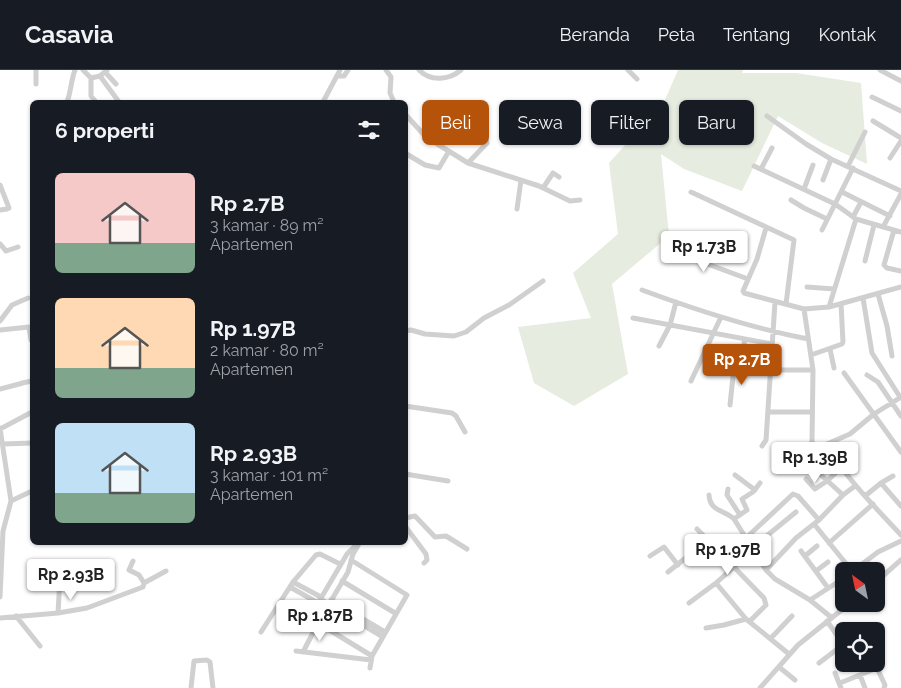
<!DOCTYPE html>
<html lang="id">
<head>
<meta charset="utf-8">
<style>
	:root { --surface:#171b24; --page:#20242c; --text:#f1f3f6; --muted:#9ea1a6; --line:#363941; --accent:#b45309 }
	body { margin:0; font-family:Raleway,sans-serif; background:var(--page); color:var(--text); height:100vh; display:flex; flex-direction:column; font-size:19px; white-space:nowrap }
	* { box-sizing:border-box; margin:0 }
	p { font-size:16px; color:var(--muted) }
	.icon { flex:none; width:28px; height:28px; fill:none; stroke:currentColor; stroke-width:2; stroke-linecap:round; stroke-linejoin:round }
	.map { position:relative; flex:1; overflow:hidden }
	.panel { position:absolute; left:30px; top:30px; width:378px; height:445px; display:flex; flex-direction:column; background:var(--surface); border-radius:8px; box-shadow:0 1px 4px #0004 }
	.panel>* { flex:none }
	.hud { position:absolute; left:422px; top:30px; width:402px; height:45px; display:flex; gap:10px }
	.needle { width:32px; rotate:327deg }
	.buttons { position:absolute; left:835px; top:492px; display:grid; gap:10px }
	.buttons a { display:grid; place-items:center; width:50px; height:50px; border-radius:8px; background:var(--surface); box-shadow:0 1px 4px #0004; font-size:25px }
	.price { position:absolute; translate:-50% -42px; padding:0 11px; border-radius:5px; background:#fff; color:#222; font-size:16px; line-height:32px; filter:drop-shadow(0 1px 2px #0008) }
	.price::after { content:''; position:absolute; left:50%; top:30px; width:15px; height:11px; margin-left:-8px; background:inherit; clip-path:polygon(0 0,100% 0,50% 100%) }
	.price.on { background:var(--accent); color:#fff }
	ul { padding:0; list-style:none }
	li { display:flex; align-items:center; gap:15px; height:125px; padding:0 25px }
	li span { display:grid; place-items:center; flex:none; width:140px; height:100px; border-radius:8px; color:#555 }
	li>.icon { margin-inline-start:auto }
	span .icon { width:60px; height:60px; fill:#fffc; stroke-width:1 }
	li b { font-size:21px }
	h2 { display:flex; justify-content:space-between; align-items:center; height:60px; padding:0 25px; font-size:21px }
	.tag { padding:0 18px; border-radius:8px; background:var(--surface); box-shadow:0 1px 4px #0004; font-size:18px; line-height:45px }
	.tag.on { background:var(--accent); color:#fff }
	header { display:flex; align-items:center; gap:30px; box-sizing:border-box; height:70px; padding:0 25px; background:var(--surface); border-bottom:1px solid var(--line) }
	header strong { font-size:24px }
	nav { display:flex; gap:28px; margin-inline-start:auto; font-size:18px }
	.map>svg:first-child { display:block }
</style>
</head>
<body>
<header>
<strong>Casavia</strong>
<nav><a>Beranda</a><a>Peta</a><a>Tentang</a><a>Kontak</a></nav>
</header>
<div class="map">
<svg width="901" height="618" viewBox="0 0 901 618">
	<rect width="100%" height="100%" fill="#fff"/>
	<path fill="#e6ecdf" d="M678 0H743L742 3H796L861 13 867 94 822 73 778 46 742 121 684 99 661 84 669 166 612 214 628 304 574 336 534 313 518 257 591 248 573 203 618 164 609 93 664 32Z"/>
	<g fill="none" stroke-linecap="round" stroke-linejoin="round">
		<path stroke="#d0d0d0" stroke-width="5" d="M83 0 91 8 100 6 107 0
			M386 0 391 7 390 23 394 32
			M419 0C431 12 449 10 461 0
			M628 0 637 9
			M880 0 901 11
			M105 2 116 14
			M100 6 119 32
			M338 6H344L348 0
			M91 8V26L96 32
			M36 14V0
			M872 27 901 41
			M67 32C71 22 71 10 75 0
			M323 32 340 0
			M405 44 426 67 468 93 539 116 570 131 580 130
			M767 46 806 74 831 89 901 121
			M873 51 901 68
			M405 83 425 95 439 98 449 81
			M890 88 901 71
			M468 93 487 73 486 69 481 62
			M754 96 835 134 856 149
			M848 96 865 62
			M761 99 772 78
			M823 110 831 89
			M0 115 9 138 7 139 0 140
			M543 118 553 103 559 107
			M804 119 813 95
			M691 122 794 170 786 234
			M842 122 890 146
			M791 130 804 138 827 149
			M517 139 521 110
			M853 147 861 132
			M883 157 901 124
			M766 158 757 189 743 221 744 223 804 239 829 237 901 217
			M822 160 853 98
			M894 160 884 195 887 198 901 201
			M0 174 6 181 18 177
			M667 179 748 209
			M865 191 874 155
			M807 217 834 219
			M642 220C696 240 751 258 808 269
			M878 224 887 256 892 286
			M863 228 872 283 900 327
			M829 237 856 149 901 162
			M804 239 813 300 812 372 806 380 820 404 843 425
			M633 248 772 274
			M0 251 12 235 28 228
			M0 260 29 257 31 270
			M405 261 411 260 425 264 454 266 466 262 484 248 509 235 543 211
			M659 276 670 255 676 232
			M830 279 834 298
			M811 285 842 274 843 272 841 234
			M771 300H813
			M844 303 901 382
			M867 305 878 312 901 346
			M691 311 721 247
			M22 313 32 311
			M0 319 23 313
			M730 335 734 297 740 294 745 269
			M405 336 452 343 456 346 465 362
			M768 342H812
			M0 358 11 431 3 461 0 527
			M0 359 32 342
			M812 372 815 377H820L850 364 874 344 901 327
			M3 374 32 373
			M826 375C847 409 874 436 901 465
			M762 376 766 370 775 232
			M405 404 448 411
			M735 405 755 420
			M806 409 815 419 827 411 841 398
			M881 413 893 406
			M728 419 727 425 740 445
			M709 425C710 442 725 440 734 449L766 500 775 509 810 530 832 548
			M865 426 881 413 901 436
			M11 431 32 421
			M405 448 415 446 435 467 446 466 467 479
			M734 449 747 440 742 429 753 422 760 413
			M814 454 852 501
			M405 456 426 484 427 490 424 493
			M697 459 764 528 766 535 750 551
			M746 468 793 424 798 426 819 450
			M360 472 353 484 348 502 318 553 372 586 370 598
			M829 473 873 434
			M752 478 796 442
			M801 481 828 518
			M650 486 664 477 678 495
			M805 486 817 476
			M351 490 407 525 372 586
			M766 500 796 468 819 450 843 425 855 416
			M816 501 828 492
			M853 501 878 482 901 471
			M668 502 708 470
			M342 511 395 543
			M293 512 321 527
			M876 512 901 490
			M144 513 166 501
			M716 513 746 549 789 584
			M290 517 318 533
			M320 529 383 567
			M331 530 385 562
			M810 530 844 508
			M280 532 313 543
			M689 533 716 513 753 480
			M58 543 61 492
			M16 546 40 576
			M321 546 313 543 314 540 347 484 357 474
			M0 548 58 543 87 538 143 517 144 513 139 505 129 500 133 491
			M827 551 843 574
			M706 558 724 555 746 549
			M261 562 293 512 316 485 320 484 340 494
			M771 568 792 546
			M296 581 371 590
			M303 582 318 553
			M819 593 844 574
			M779 597 795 610
			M877 598 885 615 884 618
			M835 603 841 618
			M860 605 865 618
			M840 613 877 598 876 594
			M191 618 194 591 207 590 210 592 213 618
			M760 618 798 575 849 534"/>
	</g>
</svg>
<div class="buttons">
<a><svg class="needle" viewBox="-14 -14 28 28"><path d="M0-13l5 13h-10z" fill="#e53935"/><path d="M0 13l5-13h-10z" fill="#9ea1a6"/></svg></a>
<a><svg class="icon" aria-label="locate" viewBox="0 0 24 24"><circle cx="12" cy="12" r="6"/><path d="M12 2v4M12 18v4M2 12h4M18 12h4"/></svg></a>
</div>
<b class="price" style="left:704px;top:203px">Rp 1.73B</b>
<b class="price on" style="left:742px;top:316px">Rp 2.7B</b>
<b class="price" style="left:815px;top:414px">Rp 1.39B</b>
<b class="price" style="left:728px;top:506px">Rp 1.97B</b>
<b class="price" style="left:71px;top:531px">Rp 2.93B</b>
<b class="price" style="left:320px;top:572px">Rp 1.87B</b>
<div class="hud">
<a class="tag on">Beli</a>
<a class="tag">Sewa</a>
<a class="tag">Filter</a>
<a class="tag">Baru</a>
</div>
<section class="panel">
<h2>6 properti<svg class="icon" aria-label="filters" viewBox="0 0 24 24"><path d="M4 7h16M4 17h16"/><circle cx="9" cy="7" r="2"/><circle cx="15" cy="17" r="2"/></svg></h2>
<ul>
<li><span style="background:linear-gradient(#f6c9c9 70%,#7fa58c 0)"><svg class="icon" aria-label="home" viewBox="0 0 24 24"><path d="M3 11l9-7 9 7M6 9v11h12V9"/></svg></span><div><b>Rp 2.7B</b><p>3 kamar · 89 m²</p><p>Apartemen</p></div></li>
<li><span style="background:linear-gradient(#ffd9b3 70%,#7fa58c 0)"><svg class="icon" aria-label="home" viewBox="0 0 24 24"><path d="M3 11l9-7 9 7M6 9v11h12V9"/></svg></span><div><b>Rp 1.97B</b><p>2 kamar · 80 m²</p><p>Apartemen</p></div></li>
<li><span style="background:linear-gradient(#bfe0f5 70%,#7fa58c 0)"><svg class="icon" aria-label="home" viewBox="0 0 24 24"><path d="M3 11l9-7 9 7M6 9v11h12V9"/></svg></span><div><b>Rp 2.93B</b><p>3 kamar · 101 m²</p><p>Apartemen</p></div></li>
</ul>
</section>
</div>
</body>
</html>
